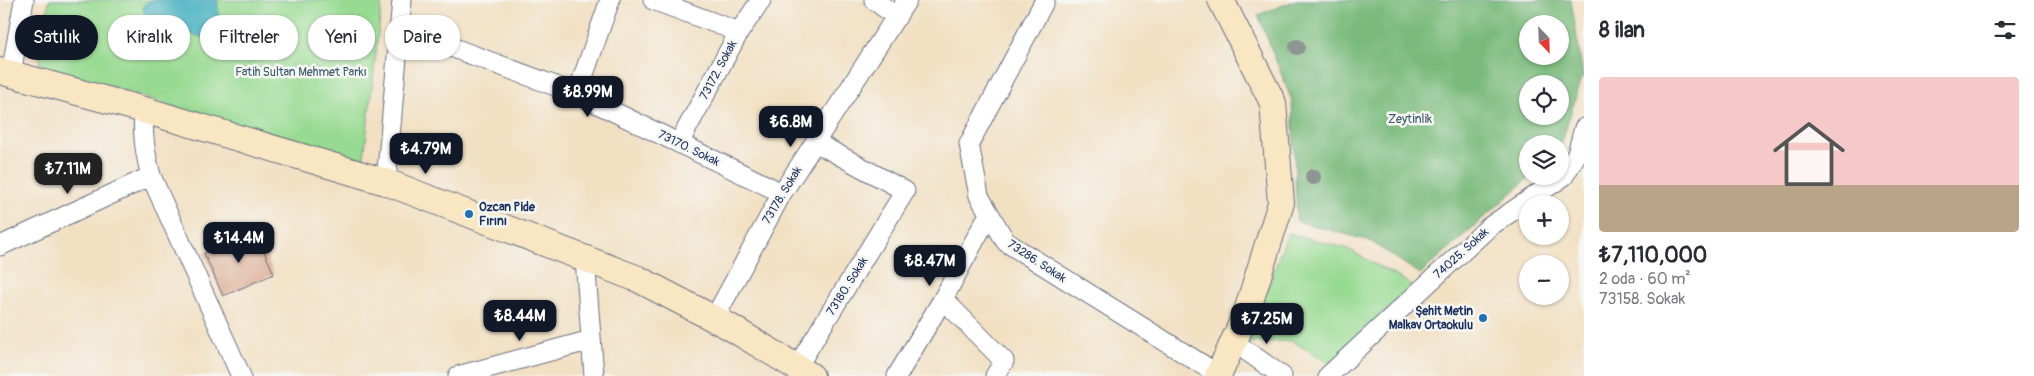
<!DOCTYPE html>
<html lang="tr">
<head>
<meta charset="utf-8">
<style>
	:root { --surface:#fff; --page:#f7f7f7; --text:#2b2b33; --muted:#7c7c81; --accent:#111827 }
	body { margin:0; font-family:Pangolin,sans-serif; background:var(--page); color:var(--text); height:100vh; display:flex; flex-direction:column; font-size:19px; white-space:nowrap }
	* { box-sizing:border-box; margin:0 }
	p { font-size:16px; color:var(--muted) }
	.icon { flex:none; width:28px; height:28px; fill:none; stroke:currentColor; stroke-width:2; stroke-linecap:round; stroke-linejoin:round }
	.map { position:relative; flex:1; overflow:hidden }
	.drawer { display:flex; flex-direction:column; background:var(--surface); width:450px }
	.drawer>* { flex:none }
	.top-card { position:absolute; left:15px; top:15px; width:475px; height:45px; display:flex; gap:10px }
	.needle { width:32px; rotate:157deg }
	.buttons { position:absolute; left:1519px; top:15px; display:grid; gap:10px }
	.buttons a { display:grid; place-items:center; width:50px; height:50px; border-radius:50%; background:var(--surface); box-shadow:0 1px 4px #0004; font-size:25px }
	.price { position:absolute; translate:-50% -42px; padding:0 11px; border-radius:10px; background:var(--accent); color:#fff; font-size:16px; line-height:32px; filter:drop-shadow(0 1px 2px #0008) }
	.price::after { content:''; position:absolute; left:50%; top:30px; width:15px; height:11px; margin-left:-8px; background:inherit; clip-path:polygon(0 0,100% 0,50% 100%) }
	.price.current { background:#222; color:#fff }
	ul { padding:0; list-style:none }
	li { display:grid; align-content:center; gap:10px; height:265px; padding:0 15px }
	li span { display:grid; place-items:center; height:155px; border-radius:5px; color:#555 }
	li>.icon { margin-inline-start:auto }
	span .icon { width:90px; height:90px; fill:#fffc; stroke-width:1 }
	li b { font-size:21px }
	h2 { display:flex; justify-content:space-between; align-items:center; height:60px; padding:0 15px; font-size:21px }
	.pill { padding:0 18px; border-radius:22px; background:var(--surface); box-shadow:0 1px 4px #0004; font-size:18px; line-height:45px }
	.pill.current { background:var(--accent); color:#fff }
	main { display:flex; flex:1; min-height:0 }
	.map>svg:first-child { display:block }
</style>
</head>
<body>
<main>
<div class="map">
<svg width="1584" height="376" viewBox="0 0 1584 376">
	<rect width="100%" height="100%" fill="#f6f6f2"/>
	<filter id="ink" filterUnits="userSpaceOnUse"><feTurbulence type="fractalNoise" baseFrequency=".02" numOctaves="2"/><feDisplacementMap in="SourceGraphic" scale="10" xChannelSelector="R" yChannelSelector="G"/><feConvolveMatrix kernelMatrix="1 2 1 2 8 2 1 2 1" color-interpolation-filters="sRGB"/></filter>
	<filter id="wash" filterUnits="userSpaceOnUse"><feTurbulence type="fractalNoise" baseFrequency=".0096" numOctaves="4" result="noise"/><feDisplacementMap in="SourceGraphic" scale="20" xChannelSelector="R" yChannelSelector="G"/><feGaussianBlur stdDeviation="1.12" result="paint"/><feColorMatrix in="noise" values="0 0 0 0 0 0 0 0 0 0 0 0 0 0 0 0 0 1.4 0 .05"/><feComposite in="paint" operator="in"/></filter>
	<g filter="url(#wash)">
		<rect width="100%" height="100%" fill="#f2e0c3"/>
		<path fill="#97da91" stroke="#598478" d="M49 0H382L363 166 39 64Z
			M1288 233 1348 249 1412 285 1331 364 1292 341 1247 343Z"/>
		<path fill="#79ba7b" stroke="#4a746c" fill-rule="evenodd" d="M1296 0H1571L1583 75 1560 147V144H1528V176H1531L1420 274 1370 241 1297 221 1292 101 1258 15ZM1528 24H1560V56H1528ZM1528 84H1560V116H1528Z"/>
		<path fill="#44b1c1" stroke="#307090" d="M152 0H217L220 25 206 38 187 33 161 31 150 21 143 10 144 5Z"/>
		<g id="blocks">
			<path fill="#d59a7a" d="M255 231 274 274 223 296 204 253Z"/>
		</g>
	</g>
	<g filter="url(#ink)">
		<use href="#blocks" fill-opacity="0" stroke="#666d81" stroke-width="1"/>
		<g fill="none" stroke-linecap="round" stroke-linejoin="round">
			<defs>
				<path id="street" d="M653 0 739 32
					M874 0 897 17
					M1045 0 969 144 979 196 1006 242 1219 375
					M400 28 577 94 782 193
					M11 74 24 0
					M577 94 610 0
					M144 110C142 134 145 153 151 176L241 376
					M679 143 739 32 761 0
					M386 182 402 0
					M0 246 151 176
					M585 259 594 376
					M943 299 1004 361 995 376
					M714 319 782 193 907 0
					M1234 342 1282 376
					M797 367 905 191 815 142
					M458 376 591 340
					M897 376 943 299 989 214
					M1328 376 1489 227 1564 176 1577 154 1584 128"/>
				<path id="secondary" d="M0 71 144 110 386 182 638 279 730 327 811 376
					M1218 376 1246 314 1281 203 1273 103 1221 0"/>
			</defs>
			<use href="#street" stroke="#666d81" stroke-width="21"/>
			<use href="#secondary" stroke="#666d81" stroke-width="28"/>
			<use href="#street" stroke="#fff" stroke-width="19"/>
			<use href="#secondary" stroke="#f9e7c3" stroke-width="26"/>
		</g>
		<g fill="#8d9693">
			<circle cx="1297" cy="47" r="8"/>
			<circle cx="1313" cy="177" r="8"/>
		</g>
	</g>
	<g fill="#1f6fb2" stroke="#f6f6f2" stroke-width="2">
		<circle cx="469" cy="214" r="5"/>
		<circle cx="1483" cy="318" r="5"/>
	</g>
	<g text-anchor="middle" stroke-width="5" stroke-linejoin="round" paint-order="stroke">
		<g font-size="12" fill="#1b2f5e" stroke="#f6f6f2">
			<text transform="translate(718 70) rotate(-62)" y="4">73172. Sokak</text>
			<text transform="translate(689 148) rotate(26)" y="4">73170. Sokak</text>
			<text transform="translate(782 195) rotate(-59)" y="4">73178. Sokak</text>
			<text transform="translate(1461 253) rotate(-42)" y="4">74025. Sokak</text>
			<text transform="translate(1037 261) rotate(33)" y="4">73286. Sokak</text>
			<text transform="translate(847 286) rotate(-58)" y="4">73180. Sokak</text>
		</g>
		<g font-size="12" fill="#3a5a6b" stroke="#f6f6f2">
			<text x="301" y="76">Fatih Sultan Mehmet Parkı</text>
			<text x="1410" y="123">Zeytinlik</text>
		</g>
		<g font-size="12" font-weight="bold" fill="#1b2f5e" stroke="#f6f6f2" text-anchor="start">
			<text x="479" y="211">Ozcan Pide<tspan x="479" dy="14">Fırını</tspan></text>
			<text x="1473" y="315" text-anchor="end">Şehit Metin<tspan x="1473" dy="14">Malkav Ortaokulu</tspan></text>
		</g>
	</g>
</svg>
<div class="buttons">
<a><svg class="needle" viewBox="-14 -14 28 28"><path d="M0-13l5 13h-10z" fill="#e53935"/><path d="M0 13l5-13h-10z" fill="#7c7c81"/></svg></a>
<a><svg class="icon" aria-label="locate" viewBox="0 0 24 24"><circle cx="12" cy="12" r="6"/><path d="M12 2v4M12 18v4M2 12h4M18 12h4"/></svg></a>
<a><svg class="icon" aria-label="layers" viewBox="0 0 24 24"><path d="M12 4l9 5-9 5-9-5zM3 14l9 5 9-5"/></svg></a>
<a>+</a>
<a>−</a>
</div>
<b class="price" style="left:588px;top:118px">₺8.99M</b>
<b class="price" style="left:791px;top:148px">₺6.8M</b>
<b class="price" style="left:426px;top:175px">₺4.79M</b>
<b class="price current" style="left:68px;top:195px">₺7.11M</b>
<b class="price" style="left:239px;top:264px">₺14.4M</b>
<b class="price" style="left:930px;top:287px">₺8.47M</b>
<b class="price" style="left:520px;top:342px">₺8.44M</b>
<b class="price" style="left:1267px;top:345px">₺7.25M</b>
<div class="top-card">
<a class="pill current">Satılık</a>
<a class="pill">Kiralık</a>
<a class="pill">Filtreler</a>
<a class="pill">Yeni</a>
<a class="pill">Daire</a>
</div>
</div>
<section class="drawer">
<h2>8 ilan<svg class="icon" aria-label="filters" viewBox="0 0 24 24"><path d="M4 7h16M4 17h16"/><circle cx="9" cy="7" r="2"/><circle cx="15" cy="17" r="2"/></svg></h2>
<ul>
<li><span style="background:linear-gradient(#f6c9c9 70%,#b9a48a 0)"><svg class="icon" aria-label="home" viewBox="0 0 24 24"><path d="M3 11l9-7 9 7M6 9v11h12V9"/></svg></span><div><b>₺7,110,000</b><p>2 oda · 60 m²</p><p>73158. Sokak</p></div></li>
</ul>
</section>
</main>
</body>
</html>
